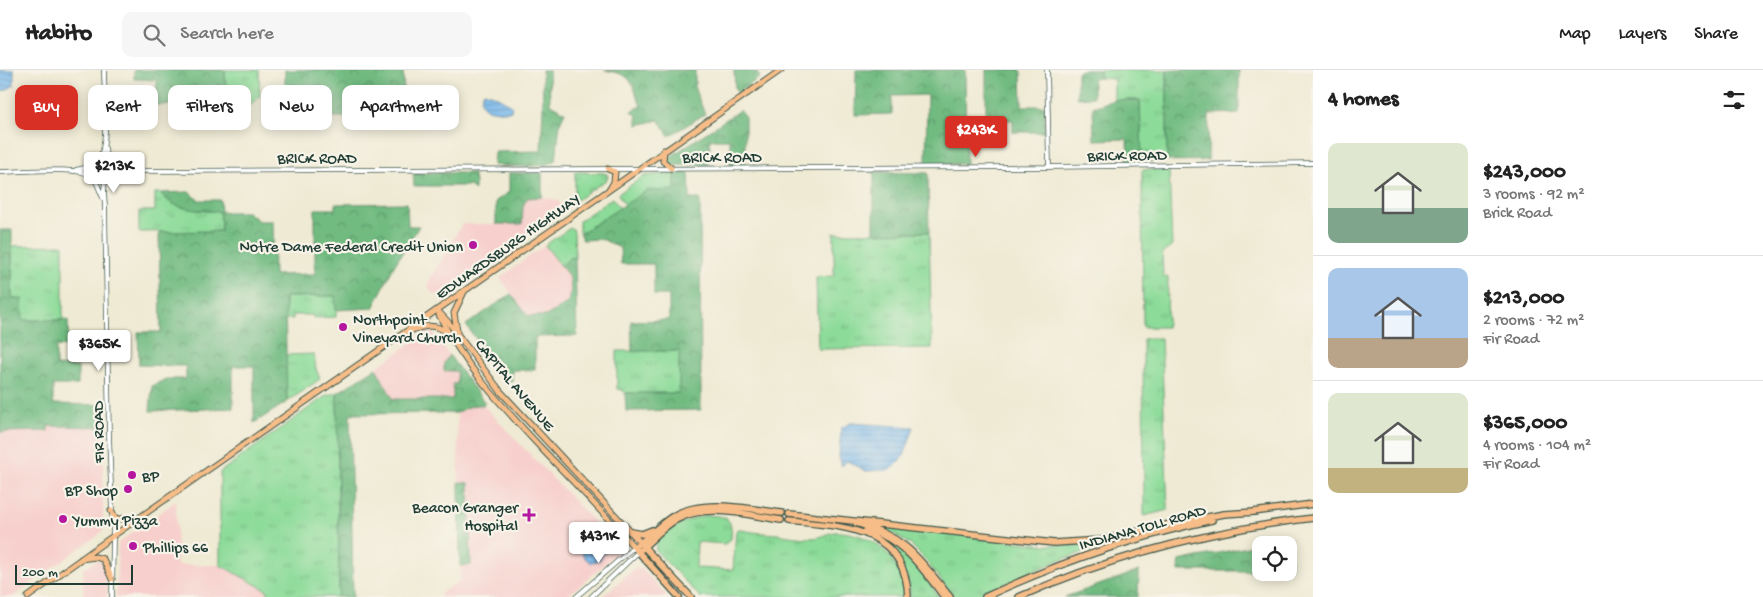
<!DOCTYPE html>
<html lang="en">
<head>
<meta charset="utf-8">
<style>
	:root { --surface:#fff; --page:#f6f6f6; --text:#222; --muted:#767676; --line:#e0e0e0; --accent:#d93025 }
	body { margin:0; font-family:"Gochi Hand",sans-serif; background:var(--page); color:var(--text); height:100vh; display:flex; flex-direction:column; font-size:19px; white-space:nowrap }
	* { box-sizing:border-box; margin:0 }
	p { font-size:16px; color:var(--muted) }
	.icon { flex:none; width:28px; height:28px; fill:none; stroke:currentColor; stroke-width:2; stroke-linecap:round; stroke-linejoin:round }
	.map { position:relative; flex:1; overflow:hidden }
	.panel { display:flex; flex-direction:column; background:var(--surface); width:450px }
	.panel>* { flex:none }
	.banner { position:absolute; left:15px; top:15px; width:475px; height:45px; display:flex; gap:10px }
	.controls { position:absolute; left:1252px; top:466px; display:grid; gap:10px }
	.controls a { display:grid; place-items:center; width:45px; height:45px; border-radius:10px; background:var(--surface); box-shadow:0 2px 12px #0003; font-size:25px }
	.scale { position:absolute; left:15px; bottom:12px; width:118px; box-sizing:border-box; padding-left:5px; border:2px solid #1f3d34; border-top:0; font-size:14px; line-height:18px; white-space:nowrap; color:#1f3d34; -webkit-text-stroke:4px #f7f3e8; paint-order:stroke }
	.price { position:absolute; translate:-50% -42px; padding:0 11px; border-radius:5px; background:#fff; color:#222; font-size:16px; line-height:32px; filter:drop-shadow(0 1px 2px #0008) }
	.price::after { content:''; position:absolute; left:50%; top:30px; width:15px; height:11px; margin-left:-8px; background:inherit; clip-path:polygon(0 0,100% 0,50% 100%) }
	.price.current { background:var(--accent); color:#fff }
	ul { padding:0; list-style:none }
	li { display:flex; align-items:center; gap:15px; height:125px; padding:0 15px }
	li+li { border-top:1px solid var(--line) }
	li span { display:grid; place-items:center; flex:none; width:140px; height:100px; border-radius:10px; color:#555 }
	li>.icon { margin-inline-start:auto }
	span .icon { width:60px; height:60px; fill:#fffc; stroke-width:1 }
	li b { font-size:21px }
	h2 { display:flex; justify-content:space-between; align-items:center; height:60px; padding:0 15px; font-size:21px }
	.pill { padding:0 18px; border-radius:10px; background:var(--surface); box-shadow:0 2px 12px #0003; font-size:18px; line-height:45px }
	.pill.current { background:var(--accent); color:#fff }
	header { display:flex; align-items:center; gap:30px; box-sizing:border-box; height:70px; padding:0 25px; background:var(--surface); border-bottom:1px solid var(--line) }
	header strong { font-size:24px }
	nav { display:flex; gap:28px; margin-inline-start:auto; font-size:18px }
	.search { width:350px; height:45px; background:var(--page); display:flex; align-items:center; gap:12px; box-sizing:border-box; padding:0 18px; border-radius:10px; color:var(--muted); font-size:19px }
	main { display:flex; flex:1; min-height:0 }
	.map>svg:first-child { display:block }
</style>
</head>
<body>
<header>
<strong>Habito</strong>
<div class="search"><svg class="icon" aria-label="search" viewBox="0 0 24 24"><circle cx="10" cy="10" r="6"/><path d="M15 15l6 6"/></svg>Search here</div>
<nav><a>Map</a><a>Layers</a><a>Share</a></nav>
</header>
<main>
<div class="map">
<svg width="1313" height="527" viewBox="0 0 1313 527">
	<defs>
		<pattern id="grass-tufts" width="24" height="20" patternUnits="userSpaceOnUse" patternTransform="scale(1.25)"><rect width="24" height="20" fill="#8cdb99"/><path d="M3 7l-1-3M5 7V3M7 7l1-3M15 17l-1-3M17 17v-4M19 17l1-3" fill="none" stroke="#78bd84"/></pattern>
		<pattern id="forest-crowns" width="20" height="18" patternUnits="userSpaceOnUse" patternTransform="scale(1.25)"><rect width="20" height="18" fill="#71bb81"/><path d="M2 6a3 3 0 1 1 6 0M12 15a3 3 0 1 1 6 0" fill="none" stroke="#5c996a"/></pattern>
		<pattern id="water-rules" width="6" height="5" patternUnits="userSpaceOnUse" patternTransform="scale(1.25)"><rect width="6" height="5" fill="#77b7eb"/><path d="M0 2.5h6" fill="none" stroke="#6196bf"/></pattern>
	</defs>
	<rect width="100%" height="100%" fill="#f7f3e8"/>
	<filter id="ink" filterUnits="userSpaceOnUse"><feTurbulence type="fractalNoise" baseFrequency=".02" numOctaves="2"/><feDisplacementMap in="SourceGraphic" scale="10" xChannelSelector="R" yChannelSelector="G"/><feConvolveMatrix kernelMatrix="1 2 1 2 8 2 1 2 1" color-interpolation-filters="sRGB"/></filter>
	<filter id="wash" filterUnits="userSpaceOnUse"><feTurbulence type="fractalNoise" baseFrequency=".0096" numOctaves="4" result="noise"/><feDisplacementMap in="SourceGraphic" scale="20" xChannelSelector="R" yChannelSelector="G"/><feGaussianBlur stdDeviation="1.12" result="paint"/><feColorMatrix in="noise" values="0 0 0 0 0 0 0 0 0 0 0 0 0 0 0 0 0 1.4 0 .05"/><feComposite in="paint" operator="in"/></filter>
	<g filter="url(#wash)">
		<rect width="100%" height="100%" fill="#efead3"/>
		<path fill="#f7d0cd" d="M542 127 557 130 564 138 439 225 432 223 428 216 429 211 462 154H521L523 136 527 128Z
			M545 175 570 208 571 224 567 233 546 246H528L500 208Z
			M425 263H433L449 285 444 293 457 301V314H453V329H393L376 298Z
			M476 334 483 335 619 478 618 483 566 527H440L442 522 461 510 460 496 471 495 469 413 459 412 457 343Z
			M48 356 103 357V460L97 466 12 527H0V362L47 361Z
			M176 431 177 495H220L268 521V527H116L118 473Z
			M97 490 102 492 106 504 107 527H83V499Z
			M635 498 642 499 668 527H602Z"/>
		<path fill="url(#grass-tufts)" stroke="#568c66" d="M225 0H259L260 26 228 57H210V35L221 34 226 21Z
			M1100 0H1167V91L1142 92 1140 30H1114V9L1100 8Z
			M1169 99 1172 177 1162 183 1163 207H1168L1167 257H1143L1142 100Z
			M575 102 604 103 607 104 608 107 606 110 575 131Z
			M675 103V121L646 122 625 135 618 124 644 106Z
			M155 123H161C172 141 201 140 220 142L221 161 139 162V141H155Z
			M612 128 620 138 581 163H579V151Z
			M570 158 573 159 574 163 575 187 570 188 561 196 545 175Z
			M929 162 932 278 818 279 816 207 834 206V163Z
			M63 175V250H22L12 229V176Z
			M336 226V247L313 248V245H293V249H285V227Z
			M1161 268 1168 440 1144 446 1143 269Z
			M617 281H680L679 323H625L622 320 617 319Z
			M314 284 316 299 320 309 287 332 286 285Z
			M337 323 339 521 337 527H268V521L220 495V402L327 325Z
			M707 445C727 446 733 448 731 469L725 474 697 472 696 498 733 500 736 461 739 459C751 463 765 463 777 464 788 466 800 468 812 468 821 468 828 462 837 462 874 462 904 490 904 527H700L656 481C651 461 693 448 707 445Z
			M879 455 1044 475H1078L1134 466 1057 491 976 527H954L922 486 911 475Z
			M886 473C905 477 927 511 939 527H910L909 513Z"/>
		<path fill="url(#forest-crowns)" stroke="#487c5a" d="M134 0H225L226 21 221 34 156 35 157 10 134 9Z
			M285 0H403L404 30H394L392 24 365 25V47H328V56L298 57 289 25H285Z
			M542 0H549L550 34 565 42 560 53 556 90C545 99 507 96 493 95L494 82 541 81 543 37Z
			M604 0H695V20L705 44 669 66 659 50 637 55V46L632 41 641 36C630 10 634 5 604 0Z
			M734 0H755L760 7 738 23 735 18Z
			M856 0H965L966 94H926L927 25 892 26V44L855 45Z
			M986 0H1021L1022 36H1045L1044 62H1013V50H986Z
			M1082 0H1100V8L1093 9V27L1077 28V2Z
			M1167 0H1239V43L1209 44 1208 90 1167 91Z
			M1114 30H1140L1142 92 1128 93 1127 69 1094 70 1093 37Z
			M740 40 745 47V95H730V69H710L709 95H671L668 93 667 89Z
			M874 102 928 103 929 162 874 163Z
			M413 103H473L475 112V120L470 116H414Z
			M509 103H542V127L527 128 523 136 522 154H496V131L509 122Z
			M675 103H689L690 129H700L701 340 626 341 625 323H679V281H632L631 251 669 250V225H654V194H621L620 178 602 169 582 170 581 163 646 121 675 120Z
			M189 122 199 130H220L221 142H247L259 151H273L274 205 315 204V139H335V134L407 133 408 156H419L394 196 373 238 336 240 335 226 285 227 287 332 254 353V296H233V338L150 341 152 316 166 309H186V296L139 295 138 262H161L159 162 221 161 220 142C201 140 172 141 161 123Z
			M0 160H12V228L22 229V250H68L69 277 56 276V296L78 297V315H53V334L104 335 103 357 48 356V361L0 362Z
			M575 187 577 266 535 267V300H512V311H506L466 255 511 224 528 246H546L567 233 571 224 570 208 561 196 570 188Z
			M449 285 485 333 483 335C473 334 466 338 457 343L350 344 353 527H337L339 521 337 323 376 298 393 329H453V314H457V301H444V293Z
			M459 412 469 413 471 495 460 496Z
			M1291 468V500H1289V475H1261V501H1179V491Z
			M1139 501 1138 527H1065Z"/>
		<path fill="url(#water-rules)" stroke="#4b7a90" d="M0 0H14V15L7 20 0 21Z
			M484 22 494 25 510 34 512 36 511 41C500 42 472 41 484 22Z
			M851 353 914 357 904 386 890 400 866 401 847 391 842 396 839 387 841 358Z
			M591 467 600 473 605 482 599 490 591 493 584 487 577 473 578 471 582 468Z"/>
	</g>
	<g filter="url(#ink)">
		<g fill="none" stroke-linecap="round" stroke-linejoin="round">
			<defs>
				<path id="minor" d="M1047 0 1049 97
					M105 78 107 96
					M97 94C110 77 104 22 104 0
					M108 98 115 100 131 101 1049 97 1313 93
					M76 100 93 96
					M0 102C22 102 76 96 93 106
					M107 107 108 100 105 95 100 93 94 96 92 104 97 110C106 110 116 104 124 102
					M105 108 104 121 105 137 109 366 113 466 112 527
					M95 109 103 128
					M576 527 634 477
					M591 527 638 482"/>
				<path id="major" d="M664 80 663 91 671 98
					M608 99 615 102 614 112 611 117
					M437 240 449 253 501 322 641 473
					M439 245C464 296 504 338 543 380 574 412 604 444 634 477
					M457 261 454 243 464 222
					M407 262C421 257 434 252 446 262
					M111 441 116 449 137 448
					M81 489 95 487 103 489 112 509
					M28 527 113 466 781 0"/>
				<path id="highway" d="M1253 442 1313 434
					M789 444 1054 473 1102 470 1170 454 1224 444 1255 442
					M789 451C841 456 906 457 908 527
					M856 453C906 466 920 490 950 527
					M866 460C902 467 924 500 944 527
					M630 462 642 464 652 460
					M643 476 691 527
					M638 482C650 472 661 459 674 451 705 432 747 445 781 450
					M679 527 634 477C648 469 658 455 673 446 703 428 749 439 782 443
					M985 527C1058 493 1134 467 1212 450
					M1019 527C1112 486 1212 460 1313 448"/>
			</defs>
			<use href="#minor" stroke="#3e574c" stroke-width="5.5"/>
			<use href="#major" stroke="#3e574c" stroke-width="7"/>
			<use href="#highway" stroke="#3e574c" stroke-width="8"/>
			<use href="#minor" stroke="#fff" stroke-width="4"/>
			<use href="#major" stroke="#f7bd88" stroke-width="5"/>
			<use href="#highway" stroke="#f7bd88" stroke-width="5.5"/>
		</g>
	</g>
	<g fill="#b5179e" stroke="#f7f3e8" stroke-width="2">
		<circle cx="473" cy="175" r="5"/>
		<circle cx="343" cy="257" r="5"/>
		<circle cx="132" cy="405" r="5"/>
		<circle cx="128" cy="419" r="5"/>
		<path d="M526.5 437.5h5v5h5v5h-5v5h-5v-5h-5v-5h5z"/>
		<circle cx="63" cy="449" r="5"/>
		<circle cx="133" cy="476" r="5"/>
	</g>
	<g text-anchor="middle" stroke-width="4.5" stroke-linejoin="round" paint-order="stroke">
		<g font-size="16" fill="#1f3d34" stroke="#f7f3e8">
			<text transform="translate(1127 84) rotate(-1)" y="6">BRICK ROAD</text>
			<text x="722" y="92">BRICK ROAD</text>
			<text x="317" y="93">BRICK ROAD</text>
			<text transform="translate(507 175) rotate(-35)" y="6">EDWARDSBURG HIGHWAY</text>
			<text transform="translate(516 314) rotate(50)" y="6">CAPITAL AVENUE</text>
			<text transform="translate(97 362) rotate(-91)" y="6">FIR ROAD</text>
			<text transform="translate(1142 456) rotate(-16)" y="6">INDIANA TOLL ROAD</text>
		</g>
		<g font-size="16" fill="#1f3d34" stroke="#f7f3e8" text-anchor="start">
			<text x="463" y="181" text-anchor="end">Notre Dame Federal Credit Union</text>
			<text x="353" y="254">Northpoint<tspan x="353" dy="18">Vineyard Church</tspan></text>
			<text x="142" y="411">BP</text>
			<text x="118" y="425" text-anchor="end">BP Shop</text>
			<text x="518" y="442" text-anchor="end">Beacon Granger<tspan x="518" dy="18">Hospital</tspan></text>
			<text x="73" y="455">Yummy Pizza</text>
			<text x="143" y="482">Phillips 66</text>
		</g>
	</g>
</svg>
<div class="controls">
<a><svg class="icon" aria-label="locate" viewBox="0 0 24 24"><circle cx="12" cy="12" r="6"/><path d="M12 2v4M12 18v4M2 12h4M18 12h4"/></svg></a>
</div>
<div class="scale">200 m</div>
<b class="price current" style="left:976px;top:88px">$243K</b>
<b class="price" style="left:114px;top:124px">$213K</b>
<b class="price" style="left:99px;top:302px">$365K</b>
<b class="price" style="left:599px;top:494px">$431K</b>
<div class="banner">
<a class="pill current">Buy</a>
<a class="pill">Rent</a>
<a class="pill">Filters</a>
<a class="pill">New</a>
<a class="pill">Apartment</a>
</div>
</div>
<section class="panel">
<h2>4 homes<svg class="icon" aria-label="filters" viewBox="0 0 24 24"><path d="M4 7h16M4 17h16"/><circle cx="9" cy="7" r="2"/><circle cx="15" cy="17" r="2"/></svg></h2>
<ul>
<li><span style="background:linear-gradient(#dfe7d0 65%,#7fa58c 0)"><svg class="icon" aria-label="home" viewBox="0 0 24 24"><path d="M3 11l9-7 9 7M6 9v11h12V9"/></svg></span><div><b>$243,000</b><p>3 rooms · 92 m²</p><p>Brick Road</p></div></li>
<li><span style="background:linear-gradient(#a9c7e8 70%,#b9a48a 0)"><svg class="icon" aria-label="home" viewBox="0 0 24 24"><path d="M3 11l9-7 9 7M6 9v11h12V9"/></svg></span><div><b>$213,000</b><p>2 rooms · 72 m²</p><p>Fir Road</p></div></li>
<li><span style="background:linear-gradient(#dfe7d0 75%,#c2b280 0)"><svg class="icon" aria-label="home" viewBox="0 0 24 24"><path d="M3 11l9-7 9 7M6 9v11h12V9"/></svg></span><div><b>$365,000</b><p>4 rooms · 104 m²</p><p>Fir Road</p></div></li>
</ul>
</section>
</main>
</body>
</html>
